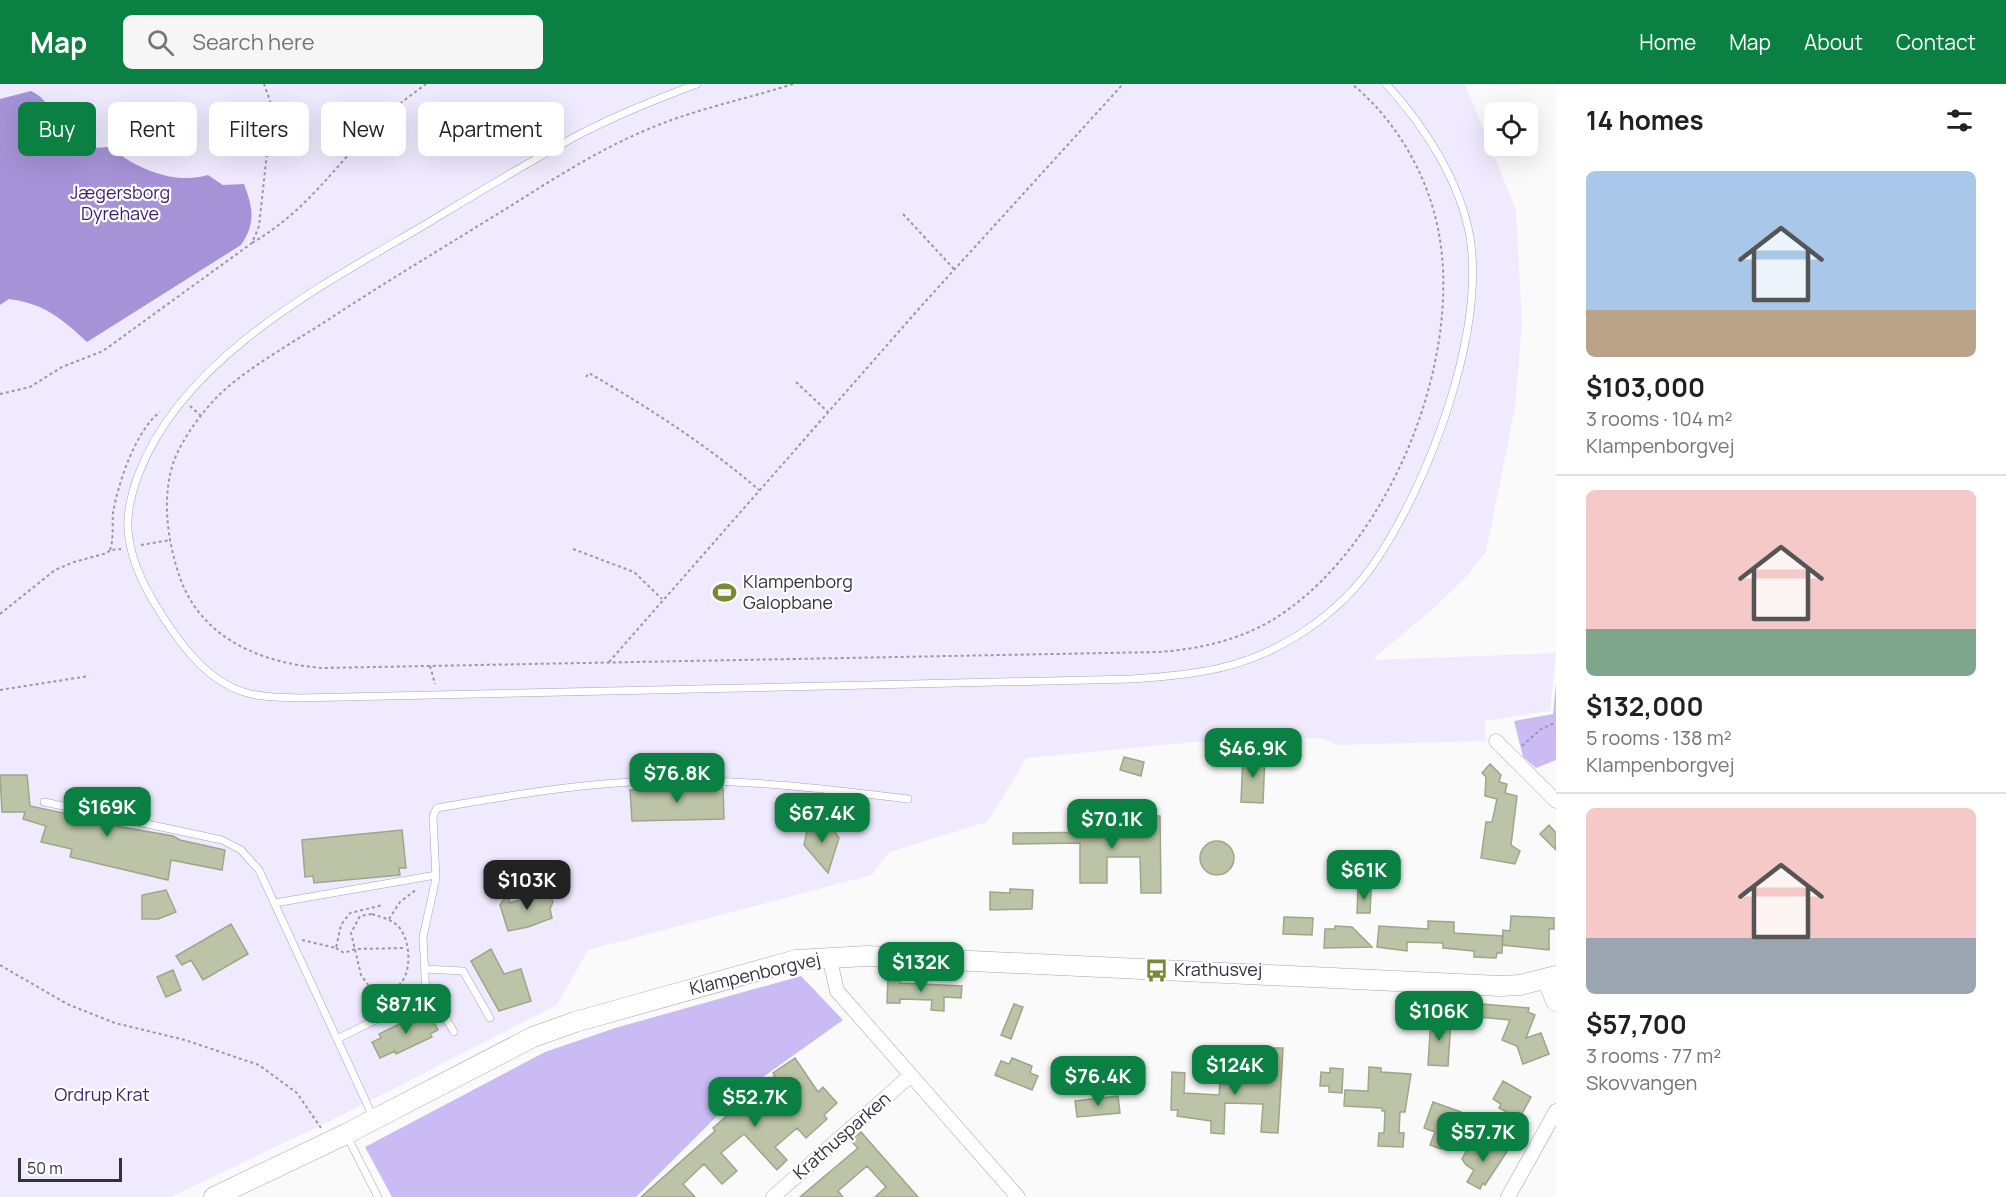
<!DOCTYPE html>
<html lang="en">
<head>
<meta charset="utf-8">
<style>
	:root { --surface:#fff; --page:#f6f6f6; --text:#202124; --muted:#757577; --line:#e0e0e0; --accent:#0b8043 }
	body { margin:0; font-family:Manrope,sans-serif; background:var(--page); color:var(--text); height:100vh; display:flex; flex-direction:column; font-size:22px; white-space:nowrap }
	* { box-sizing:border-box; margin:0 }
	p { font-size:20px; color:var(--muted) }
	.icon { flex:none; width:33px; height:33px; fill:none; stroke:currentColor; stroke-width:2; stroke-linecap:round; stroke-linejoin:round }
	.map { position:relative; flex:1; overflow:hidden }
	.panel { display:flex; flex-direction:column; background:var(--surface); width:450px }
	.panel>* { flex:none }
	.banner { position:absolute; left:18px; top:18px; width:570px; height:54px; display:flex; gap:12px }
	.tools { position:absolute; left:1484px; top:18px; display:grid; gap:12px }
	.tools a { display:grid; place-items:center; width:54px; height:54px; border-radius:9px; background:var(--surface); box-shadow:0 6px 24px #0002; font-size:30px }
	.scale { position:absolute; left:18px; bottom:15px; width:104px; box-sizing:border-box; padding-left:6px; border:3px solid #34313d; border-top:0; font-size:16px; line-height:21px; white-space:nowrap; color:#34313d; -webkit-text-stroke:4px #fff; paint-order:stroke }
	.price { position:absolute; translate:-50% -51px; padding:0 14px; border-radius:12px; background:var(--accent); color:#fff; font-size:20px; line-height:39px; filter:drop-shadow(0 2px 3px #0008) }
	.price::after { content:''; position:absolute; left:50%; top:36px; width:18px; height:14px; margin-left:-9px; background:inherit; clip-path:polygon(0 0,100% 0,50% 100%) }
	.price.current { background:#222; color:#fff }
	ul { padding:0; list-style:none }
	li { display:grid; align-content:center; gap:12px; height:318px; padding:0 30px }
	li+li { border-top:2px solid var(--line) }
	li span { display:grid; place-items:center; height:186px; border-radius:9px; color:#555 }
	li>.icon { margin-inline-start:auto }
	span .icon { width:108px; height:108px; fill:#fffc; stroke-width:1 }
	li b { font-size:26px }
	h2 { display:flex; justify-content:space-between; align-items:center; height:72px; padding:0 30px; font-size:26px }
	.tag { padding:0 21px; border-radius:9px; background:var(--surface); box-shadow:0 6px 24px #0002; font-size:21px; line-height:54px }
	.tag.current { background:var(--accent); color:#fff }
	header { display:flex; align-items:center; gap:36px; box-sizing:border-box; height:84px; padding:0 30px; background:var(--accent); color:#fff }
	header strong { font-size:28px }
	nav { display:flex; gap:33px; margin-inline-start:auto; font-size:21px }
	.search { width:420px; height:54px; background:var(--page); display:flex; align-items:center; gap:15px; box-sizing:border-box; padding:0 21px; border-radius:9px; color:var(--muted); font-size:22px }
	main { display:flex; flex:1; min-height:0 }
	.map>svg:first-child { display:block }
</style>
</head>
<body>
<header>
<strong>Map</strong>
<div class="search"><svg class="icon" aria-label="search" viewBox="0 0 24 24"><circle cx="10" cy="10" r="6"/><path d="M15 15l6 6"/></svg>Search here</div>
<nav><a>Home</a><a>Map</a><a>About</a><a>Contact</a></nav>
</header>
<main>
<div class="map">
<svg width="1556" height="1113" viewBox="0 0 1556 1113">
	<rect width="100%" height="100%" fill="#fafafa"/>
	<path fill="#efeafe" d="M0 0H1465L1516 126 1522 239 1515 324 1486 468 1465 494 1436 522 1372 576 1556 569 1550 627 1485 637V657L1338 661 1321 654 1195 658 1027 674 987 738 889 768 872 791 588 866 557 921 340 1032 171 1113H0Z"/>
	<path fill="#cabbf4" d="M1556 599V676L1536 684 1523 673 1514 637 1553 630Z
		M801 892 843 936 739 1010 636 1113H392L365 1063 545 968 615 944Z"/>
	<path fill="#a692d7" d="M31 7C60 20 51 56 82 63 90 65 101 63 110 63 136 85 175 101 208 91L223 101 244 100C253 124 256 139 241 161L87 258C61 234 45 220 9 215L0 221V15Z"/>
	<path fill="#bcc3a6" stroke="#9fa589" stroke-width="1.5" d="M1243 671 1265 672 1263 719 1241 718Z
		M1124 673 1144 678 1141 692 1120 686Z
		M1490 680 1501 691 1499 698 1507 700 1505 709 1517 712 1511 761 1520 767 1515 780 1481 774 1486 738H1492L1497 715 1485 712 1486 693 1482 689Z
		M0 691H27L30 722 87 734V737L173 752 180 756 225 766 222 786 171 776 168 796 70 773 72 765 41 758 46 742 23 735 25 728H2Z
		M723 704 724 735 632 737 630 706Z
		M1139 732H1160L1161 809H1141L1140 773H1107V799H1080V759L1013 760V749L1114 748V740H1139Z
		M818 740 831 743 839 754 828 789 804 761 807 747Z
		M1549 741 1556 749V766L1540 750Z
		M402 746 406 784H399L400 791 314 799 313 792 305 793 302 756Z
		M1200 774a17 17 0 1 1 34 0a17 17 0 1 1-34 0Z
		M1010 805 1033 806 1032 825 990 826V808L1010 809Z
		M1358 805H1371L1370 829H1357Z
		M166 806 176 828 158 835H142V811Z
		M544 808 550 810 553 818 550 825 552 834 528 843 508 847 500 821 507 810 510 819Z
		M1511 832 1554 834V845H1549V866L1502 861 1503 846 1510 847Z
		M1284 833 1313 834 1312 851 1283 850Z
		M1428 837 1454 838V849L1503 852 1502 869H1497L1496 874 1474 873V867L1443 864V859L1407 858V867L1377 863 1379 842 1428 845Z
		M231 840 248 870 203 896 191 876 182 881 176 872Z
		M1335 842 1352 843 1372 863 1324 864 1325 845H1335Z
		M491 865 504 890 521 885 531 917 499 927 471 877Z
		M173 886 181 906 166 913 157 893Z
		M888 893H900V899L962 902 961 914 944 913V927L931 926 932 916 900 915V919H887Z
		M1470 919 1529 924 1528 928 1535 931 1526 954 1541 949 1549 970 1523 980 1517 962 1502 956 1510 936 1469 932Z
		M1014 920 1023 923 1011 955 1001 951Z
		M428 926 438 946 430 950 432 953 396 970 395 967 380 974 372 958 381 954 379 950Z
		M1431 934 1451 936 1448 982 1428 981Z
		M1269 964H1283L1278 1049 1261 1048 1263 1020 1225 1019 1224 1050 1211 1049V1037L1177 1032 1178 1026H1171L1172 988 1185 989 1184 1009 1219 1011 1220 1000H1237L1238 986 1268 987Z
		M795 974 818 1008 823 1003 837 1019 824 1031 827 1035 806 1054 797 1044 775 1063 787 1076 777 1086 744 1050 721 1069 737 1087 722 1100 704 1080 683 1100 695 1113H641L715 1047 713 1044 736 1024 732 1019 775 992 773 989Z
		M1012 974 1032 982 1030 989 1038 992 1032 1006 995 991 1001 977 1009 980Z
		M1130 977 1129 996 1103 992 1101 979Z
		M1369 983 1381 984V988L1411 990 1405 1028H1400L1399 1049H1404L1403 1063 1378 1062 1379 1049H1384L1385 1027H1382V1024L1344 1022 1345 1006 1368 1007Z
		M1330 984 1343 985 1342 1009 1329 1008V1002H1320L1321 988 1330 989Z
		M1503 997 1531 1013 1519 1035 1499 1024 1501 1020 1493 1015Z
		M1118 1012 1120 1029 1077 1033 1075 1017Z
		M1433 1018 1461 1028 1455 1043 1449 1041 1441 1065 1430 1061 1435 1048 1424 1044Z
		M861 1048 918 1113H875L886 1103 867 1082 838 1107 843 1113H800L858 1064 851 1057Z
		M1493 1058 1508 1066 1485 1101 1483 1099 1480 1105 1467 1098 1474 1086 1466 1081 1462 1075 1468 1064 1481 1067 1483 1063 1489 1066Z"/>
	<g fill="none" stroke-linecap="round" stroke-linejoin="round">
		<defs>
			<path id="lane" d="M697 0C654 16 611 33 571 55 520 83 471 113 421 143 319 203 184 273 139 389 131 410 125 432 129 454 132 477 143 500 155 520 175 553 204 596 244 608 262 614 281 613 299 614L1131 595C1196 591 1247 585 1303 548 1332 529 1358 504 1377 475 1430 396 1485 249 1470 153 1460 97 1424 41 1386 0
				M44 718 222 756 241 766 259 786 373 1033
				M275 819 436 791
				M425 885 463 887 490 934
				M426 901 454 948
				M337 955 426 911 423 853 436 794 433 732 437 724C512 711 587 698 663 697 745 695 827 705 908 715
				M347 1052 378 1113"/>
			<path id="street" d="M1496 657 1556 717
				M829 872 837 907 1018 1113
				M773 1113 911 991
				M1508 1113 1556 1027"/>
			<path id="secondary" d="M1547 894 1556 917
				M214 1113 346 1050 533 953 575 938 796 876 867 872 1500 902 1520 901 1556 892"/>
		</defs>
		<use href="#lane" stroke="#a7a0bc" stroke-width="8"/>
		<use href="#street" stroke="#a7a0bc" stroke-width="15"/>
		<use href="#secondary" stroke="#a7a0bc" stroke-width="21"/>
		<path stroke="#99989e" stroke-width="2" stroke-dasharray="3 3" stroke-linecap="butt" d="M793 0C743 16 691 26 644 47 594 68 549 98 504 126 449 160 394 193 340 228 303 253 252 280 220 310 202 328 185 351 175 374 161 411 167 454 179 491 200 554 260 579 322 584L1158 568C1203 565 1249 554 1286 527 1391 453 1462 277 1439 150 1429 93 1397 37 1352 0
			M903 130 954 185
			M252 159C308 126 334 83 379 38 393 24 410 12 426 0
			M586 293 589 289C649 324 707 361 759 406
			M796 298 828 328
			M0 310 30 303 62 283 103 267 252 159 259 142 270 41V17L264 0
			M190 322 201 332
			M141 461 170 456
			M573 465 634 488 662 515
			M110 466C114 455 112 441 113 429 118 399 136 346 160 328
			M0 530 55 486 74 478 107 469 110 466 121 465
			M609 578 924 219 1123 0
			M430 582 435 600
			M0 606 89 592
			M1522 662 1541 645 1556 638
			M372 830C381 833 390 835 397 841 411 854 413 890 398 902 392 906 384 909 377 913L361 891 351 849 360 832Z
			M389 835 400 818 417 805
			M302 856 336 864 341 841 350 829 383 821
			M336 864 344 869 355 865 406 864
			M0 881 67 920 115 939 185 956 259 981 297 1009 321 1044
			M399 901 404 912"/>
		<use href="#lane" stroke="#fff" stroke-width="7"/>
		<use href="#street" stroke="#fff" stroke-width="14"/>
		<use href="#secondary" stroke="#fff" stroke-width="20"/>
	</g>
	<defs>
		<symbol id="stadium-bare" viewBox="-9 -9 18 18"><path d="M0-5a6.5 5 0 1 0 0 10a6.5 5 0 1 0 0-10ZM-3.5-1.8h7v3.6h-7Z" fill="#7b8836" stroke="#fff" stroke-width="2.5" paint-order="stroke"/></symbol>
		<symbol id="bus-bare" viewBox="-9 -9 18 18"><path d="M-5-6H5V4H4V6H2V4H-2V6H-4V4H-5ZM-3.5-4V0h7V-4ZM-3.5 1.2v1.5H-2V1.2ZM2 1.2v1.5H3.5V1.2Z" fill="#7b8836" stroke="#fff" stroke-width="2.5" paint-order="stroke"/></symbol>
	</defs>
	<g fill-rule="evenodd">
		<use href="#stadium-bare" x="708" y="492" width="33" height="33"/>
		<use href="#bus-bare" x="1140" y="870" width="33" height="33"/>
	</g>
	<g text-anchor="middle" stroke-width="4.5" stroke-linejoin="round" paint-order="stroke">
		<g font-size="18" fill="#3c1c6c" stroke="#fff">
			<text x="120" y="115">Jægersborg<tspan x="120" dy="21">Dyrehave</tspan></text>
			<text x="102" y="1017">Ordrup Krat</text>
		</g>
		<g font-size="18" fill="#34313d" stroke="#fff" text-anchor="start">
			<text x="743" y="504">Klampenborg<tspan x="743" dy="21">Galopbane</tspan></text>
			<text x="1174" y="892">Krathusvej</text>
		</g>
		<g font-size="18" fill="#34313d" stroke="#fff">
			<text transform="translate(755 890) rotate(-13)" y="6">Klampenborgvej</text>
			<text transform="translate(842 1052) rotate(-41)" y="6">Krathusparken</text>
		</g>
	</g>
</svg>
<div class="tools">
<a><svg class="icon" aria-label="locate" viewBox="0 0 24 24"><circle cx="12" cy="12" r="6"/><path d="M12 2v4M12 18v4M2 12h4M18 12h4"/></svg></a>
</div>
<div class="scale">50 m</div>
<b class="price" style="left:1253px;top:695px">$46.9K</b>
<b class="price" style="left:677px;top:720px">$76.8K</b>
<b class="price" style="left:107px;top:754px">$169K</b>
<b class="price" style="left:822px;top:760px">$67.4K</b>
<b class="price" style="left:1112px;top:766px">$70.1K</b>
<b class="price" style="left:1364px;top:817px">$61K</b>
<b class="price current" style="left:527px;top:827px">$103K</b>
<b class="price" style="left:921px;top:909px">$132K</b>
<b class="price" style="left:406px;top:951px">$87.1K</b>
<b class="price" style="left:1439px;top:958px">$106K</b>
<b class="price" style="left:1235px;top:1012px">$124K</b>
<b class="price" style="left:1098px;top:1023px">$76.4K</b>
<b class="price" style="left:755px;top:1044px">$52.7K</b>
<b class="price" style="left:1483px;top:1079px">$57.7K</b>
<div class="banner">
<a class="tag current">Buy</a>
<a class="tag">Rent</a>
<a class="tag">Filters</a>
<a class="tag">New</a>
<a class="tag">Apartment</a>
</div>
</div>
<section class="panel">
<h2>14 homes<svg class="icon" aria-label="filters" viewBox="0 0 24 24"><path d="M4 7h16M4 17h16"/><circle cx="9" cy="7" r="2"/><circle cx="15" cy="17" r="2"/></svg></h2>
<ul>
<li><span style="background:linear-gradient(#a9c7e8 75%,#b9a48a 0)"><svg class="icon" aria-label="home" viewBox="0 0 24 24"><path d="M3 11l9-7 9 7M6 9v11h12V9"/></svg></span><div><b>$103,000</b><p>3 rooms · 104 m²</p><p>Klampenborgvej</p></div></li>
<li><span style="background:linear-gradient(#f6c9c9 75%,#7fa58c 0)"><svg class="icon" aria-label="home" viewBox="0 0 24 24"><path d="M3 11l9-7 9 7M6 9v11h12V9"/></svg></span><div><b>$132,000</b><p>5 rooms · 138 m²</p><p>Klampenborgvej</p></div></li>
<li><span style="background:linear-gradient(#f6c9c9 70%,#9aa5b1 0)"><svg class="icon" aria-label="home" viewBox="0 0 24 24"><path d="M3 11l9-7 9 7M6 9v11h12V9"/></svg></span><div><b>$57,700</b><p>3 rooms · 77 m²</p><p>Skovvangen</p></div></li>
</ul>
</section>
</main>
</body>
</html>
